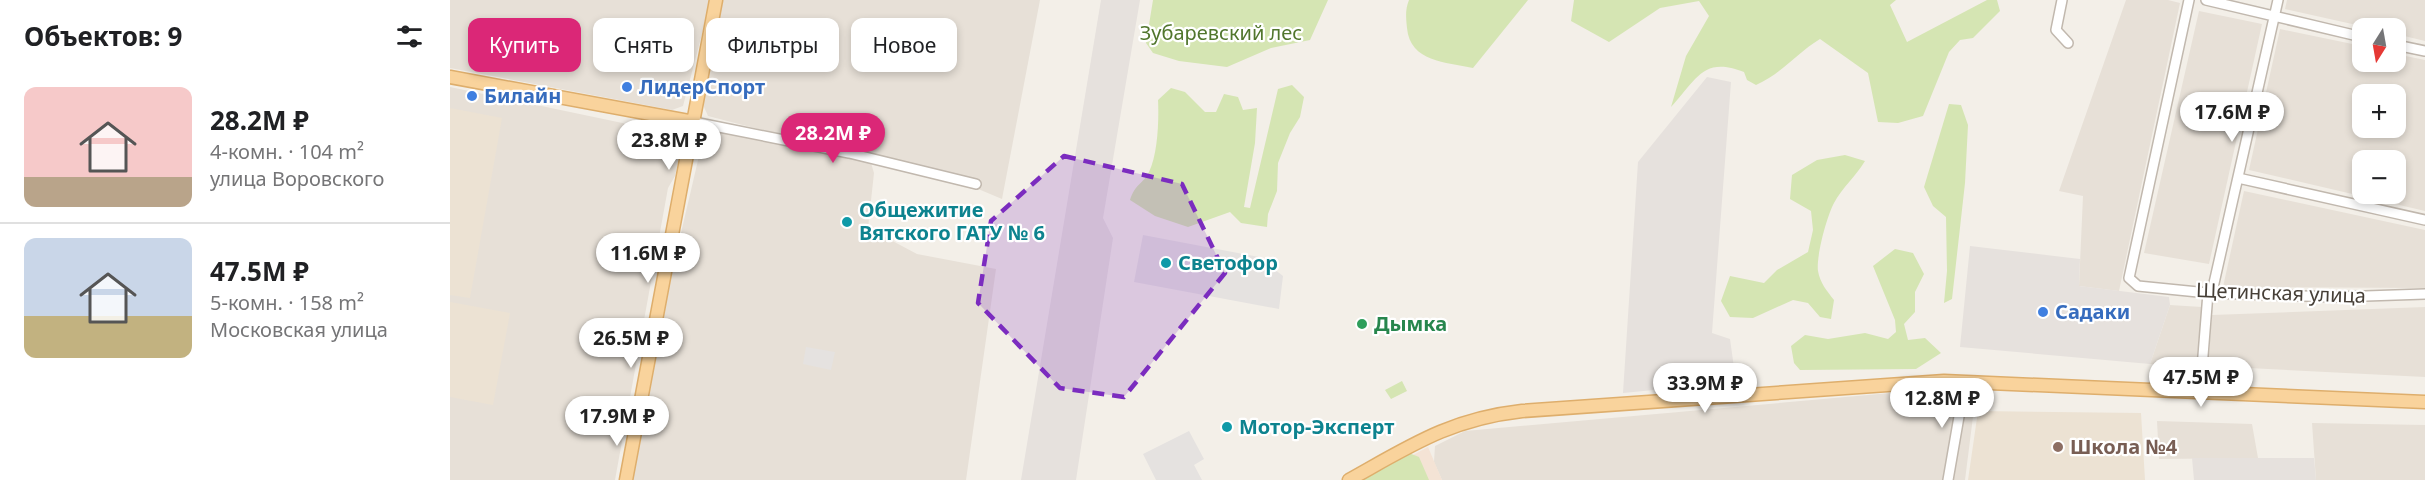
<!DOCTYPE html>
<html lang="ru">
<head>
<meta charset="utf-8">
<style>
	:root { --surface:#fff; --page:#f2f2f2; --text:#202124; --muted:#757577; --line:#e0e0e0; --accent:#db2777 }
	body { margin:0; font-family:"Noto Sans",sans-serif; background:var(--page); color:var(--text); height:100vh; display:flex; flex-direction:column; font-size:22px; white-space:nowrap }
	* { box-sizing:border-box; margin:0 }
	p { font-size:20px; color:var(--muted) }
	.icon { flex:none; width:33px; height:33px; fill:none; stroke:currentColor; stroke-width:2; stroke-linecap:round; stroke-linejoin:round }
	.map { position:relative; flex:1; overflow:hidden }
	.panel { display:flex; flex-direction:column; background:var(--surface); width:450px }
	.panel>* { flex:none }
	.top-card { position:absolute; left:18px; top:18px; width:570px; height:54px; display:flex; gap:12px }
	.needle { width:39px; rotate:191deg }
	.tools { position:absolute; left:1902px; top:18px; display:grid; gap:12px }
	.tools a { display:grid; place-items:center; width:54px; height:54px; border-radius:12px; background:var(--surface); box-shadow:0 3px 9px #0003; font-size:30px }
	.price { position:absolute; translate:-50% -51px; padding:0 14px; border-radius:21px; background:#fff; color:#222; font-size:20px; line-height:39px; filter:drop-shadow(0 2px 3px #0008) }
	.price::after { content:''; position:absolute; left:50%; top:36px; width:18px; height:14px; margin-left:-9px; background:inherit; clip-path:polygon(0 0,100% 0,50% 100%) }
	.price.active { background:var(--accent); color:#fff }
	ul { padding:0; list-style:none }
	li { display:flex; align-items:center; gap:18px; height:150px; padding:0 24px }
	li+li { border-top:2px solid var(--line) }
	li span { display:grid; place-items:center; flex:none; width:168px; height:120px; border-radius:12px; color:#555 }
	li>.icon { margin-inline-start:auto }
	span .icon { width:72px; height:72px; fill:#fffc; stroke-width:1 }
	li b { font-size:26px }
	h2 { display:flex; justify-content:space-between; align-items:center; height:72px; padding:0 24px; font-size:26px }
	.pill { padding:0 21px; border-radius:12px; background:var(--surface); box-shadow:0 3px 9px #0003; font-size:21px; line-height:54px }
	.pill.active { background:var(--accent); color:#fff }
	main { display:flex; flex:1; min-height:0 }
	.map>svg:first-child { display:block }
</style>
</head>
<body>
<main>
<section class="panel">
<h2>Объектов: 9<svg class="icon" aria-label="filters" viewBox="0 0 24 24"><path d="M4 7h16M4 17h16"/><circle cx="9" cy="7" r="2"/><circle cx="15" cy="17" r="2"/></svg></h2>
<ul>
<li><span style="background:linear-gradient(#f6c9c9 75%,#b9a48a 0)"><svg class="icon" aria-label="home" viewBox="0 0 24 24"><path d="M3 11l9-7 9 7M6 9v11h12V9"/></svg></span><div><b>28.2M ₽</b><p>4-комн. · 104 m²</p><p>улица Воровского</p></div></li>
<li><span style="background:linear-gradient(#c9d6e8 65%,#c2b280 0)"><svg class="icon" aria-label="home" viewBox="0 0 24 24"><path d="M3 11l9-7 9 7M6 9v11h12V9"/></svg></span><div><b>47.5M ₽</b><p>5-комн. · 158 m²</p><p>Московская улица</p></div></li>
</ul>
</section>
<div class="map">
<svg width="1975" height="480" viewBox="0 0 1975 480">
	<rect width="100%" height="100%" fill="#f3efe8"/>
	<path fill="#e7e0d7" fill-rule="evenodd" d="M0 0H261L233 106 222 110 0 68Z
		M273 0H590L552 199 483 170 362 143 258 116 254 107V96Z
		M1676 0H1718L1730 3 1669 291 1629 286 1633 196 1609 191Z
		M1837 0H1975V41L1946 34V28H1920L1835 9Z
		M1749 11 1812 24 1759 264 1694 253Z
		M1830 29 1912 46V62H1946V54L1975 60V211L1799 170ZM1912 94H1946V128H1912ZM1912 160H1946V194H1912Z
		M0 87 225 134 229 140 231 147 225 176 218 188 165 480H0Z
		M263 129 421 163 424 173 418 228 467 254 546 269 516 480H180L216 297 249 156 258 130Z
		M1794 191 1975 230V288L1773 287Z
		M1720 305 1752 307 1746 367 1700 364Z
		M1975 307V377L1758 366 1762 315Z
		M1463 391 1526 393 1515 480H992L984 462 985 446 1015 431Z
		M1707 421 1802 424 1808 458 1709 459Z
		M1862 423 1975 425V480H1866Z"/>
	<path fill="#f4e3d5" d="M978 447 992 480H916Z"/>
	<path fill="#e6e1dd" d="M651 0H690L653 218 663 238 626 480H571Z
		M1257 77 1281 82 1262 333 1280 339 1286 382 1173 393 1188 162Z
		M1520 246 1630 259 1629 286 1719 297 1720 305 1700 364 1510 347Z
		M1742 458H1864L1866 480H1744Z"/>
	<path fill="#ece2d3" d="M0 108 52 118 20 298 0 295Z
		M0 302 60 313 43 405 0 397Z
		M1528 411 1691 413 1695 480H1518Z"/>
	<path fill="#d5e5b3" d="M703 0H878L860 40 821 48 777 67 729 61 703 53 696 43Z
		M959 0H1078L1023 68C996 62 960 62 957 28 956 17 955 10 959 0Z
		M1124 0H1446L1440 5 1457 42 1537 0H1547L1550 11 1523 38 1510 40 1499 52 1473 116 1448 123 1428 122 1418 73 1370 39C1347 53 1331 74 1306 85L1297 80 1294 72C1253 56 1247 79 1221 107L1236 56 1259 16 1249 1 1210 8 1159 42 1121 21Z
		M842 85 854 97 850 117 840 133 828 163 827 191 818 214 817 227 791 223 780 212 738 227 705 216 680 200C685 184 693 184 699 172 708 154 709 119 708 100L721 88 735 92 755 112H766L774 94 788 97 793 110 807 108 805 143 794 207 800 208 828 89Z
		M1499 104 1511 105 1518 125 1515 183 1502 299 1494 303 1497 271 1496 217 1483 206 1474 187Z
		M1395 155 1415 161C1406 176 1392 188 1384 203 1377 216 1366 256 1368 271 1370 283 1377 291 1384 300L1381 319 1370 317 1358 303 1343 300 1303 318 1280 317 1271 301 1280 276 1314 283 1327 270 1358 252 1363 230 1361 211 1340 199 1342 175 1367 160Z
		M1445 249 1463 253 1474 274 1465 292V312L1454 324 1458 340 1475 338 1491 353 1466 369 1350 370 1344 363 1341 346 1355 335 1378 339 1415 333 1438 339 1446 332 1445 320 1423 266Z
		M952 381 957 391 941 399 935 390Z
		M959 453 969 457 979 480H911Z"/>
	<path fill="#e5e2e0" d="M693 235 809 257 833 276 829 309 684 282Z
		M356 347 385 352 381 370 353 364Z
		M739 431 754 459 744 465 752 480H706L693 454Z"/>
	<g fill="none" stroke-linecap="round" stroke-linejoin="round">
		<defs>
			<path id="minor" d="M1612 0 1606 30 1618 43
				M1739 0 1679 278 1688 286 1758 293 1886 297 1975 294
				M1756 0 1912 37
				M1946 45 1975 51
				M244 122 399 153 526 184
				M1788 178 1975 220
				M1762 292 1828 0
				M1750 393 1758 293
				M1498 480 1515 382"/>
			<path id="major" d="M0 77 244 122
				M176 480 266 0
				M899 480C960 446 1000 419 1072 411L1494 381 1975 402"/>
		</defs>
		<use href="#minor" stroke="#c1b8ae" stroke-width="12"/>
		<use href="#major" stroke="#deae6c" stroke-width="15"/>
		<use href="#minor" stroke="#fff" stroke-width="9"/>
		<use href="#major" stroke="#f9d39c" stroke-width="12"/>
	</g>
	<path fill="#7b2cbf" fill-opacity="0.2" stroke="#7b2cbf" stroke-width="4.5" stroke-dasharray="12 8" stroke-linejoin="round" d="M614 156 732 184 775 273 674 397 610 388 528 303 541 221Z"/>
	<g fill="#3f7fe0" stroke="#fff" stroke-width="2">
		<circle cx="177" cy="87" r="6"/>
		<circle cx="22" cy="96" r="6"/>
		<circle cx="1593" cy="312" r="6"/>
	</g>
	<g fill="#0f9aa8" stroke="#fff" stroke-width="2">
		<circle cx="397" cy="222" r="6"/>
		<circle cx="716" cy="263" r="6"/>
		<circle cx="777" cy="427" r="6"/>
	</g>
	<circle fill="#2e9e5b" stroke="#fff" stroke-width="2" cx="912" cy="324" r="6"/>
	<circle fill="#8d6e63" stroke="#fff" stroke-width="2" cx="1608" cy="447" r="6"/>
	<g text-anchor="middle" stroke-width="4.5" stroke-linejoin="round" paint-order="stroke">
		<g font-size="20" fill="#51762d" stroke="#fff">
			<text x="771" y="40">Зубаревский лес</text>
		</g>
		<g font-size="20" font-weight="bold" fill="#366cbe" stroke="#fff" text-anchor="start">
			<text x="189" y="94">ЛидерСпорт</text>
			<text x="34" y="103">Билайн</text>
			<text x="1605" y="319">Садаки</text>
		</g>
		<g font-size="20" font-weight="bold" fill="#0d838f" stroke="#fff" text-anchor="start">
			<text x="409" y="217">Общежитие<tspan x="409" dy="23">Вятского ГАТУ № 6</tspan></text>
			<text x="728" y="270">Светофор</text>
			<text x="789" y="434">Мотор-Эксперт</text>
		</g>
		<g font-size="20" fill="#463f37" stroke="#fff">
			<text transform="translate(1831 293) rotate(2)" y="7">Щетинская улица</text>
		</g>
		<g font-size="20" font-weight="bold" fill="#27864d" stroke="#fff" text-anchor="start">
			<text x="924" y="331">Дымка</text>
		</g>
		<g font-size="20" font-weight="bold" fill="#785e54" stroke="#fff" text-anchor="start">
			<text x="1620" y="454">Школа №4</text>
		</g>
	</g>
</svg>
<div class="tools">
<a><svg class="needle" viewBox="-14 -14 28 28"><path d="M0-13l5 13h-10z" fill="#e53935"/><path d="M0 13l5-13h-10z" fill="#757577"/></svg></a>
<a>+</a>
<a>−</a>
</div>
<b class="price" style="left:1782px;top:143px">17.6M ₽</b>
<b class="price active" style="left:383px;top:164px">28.2M ₽</b>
<b class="price" style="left:219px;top:171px">23.8M ₽</b>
<b class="price" style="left:198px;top:284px">11.6M ₽</b>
<b class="price" style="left:181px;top:369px">26.5M ₽</b>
<b class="price" style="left:1751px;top:408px">47.5M ₽</b>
<b class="price" style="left:1255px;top:414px">33.9M ₽</b>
<b class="price" style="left:1492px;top:429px">12.8M ₽</b>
<b class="price" style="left:167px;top:447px">17.9M ₽</b>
<div class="top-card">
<a class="pill active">Купить</a>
<a class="pill">Снять</a>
<a class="pill">Фильтры</a>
<a class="pill">Новое</a>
</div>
</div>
</main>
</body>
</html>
